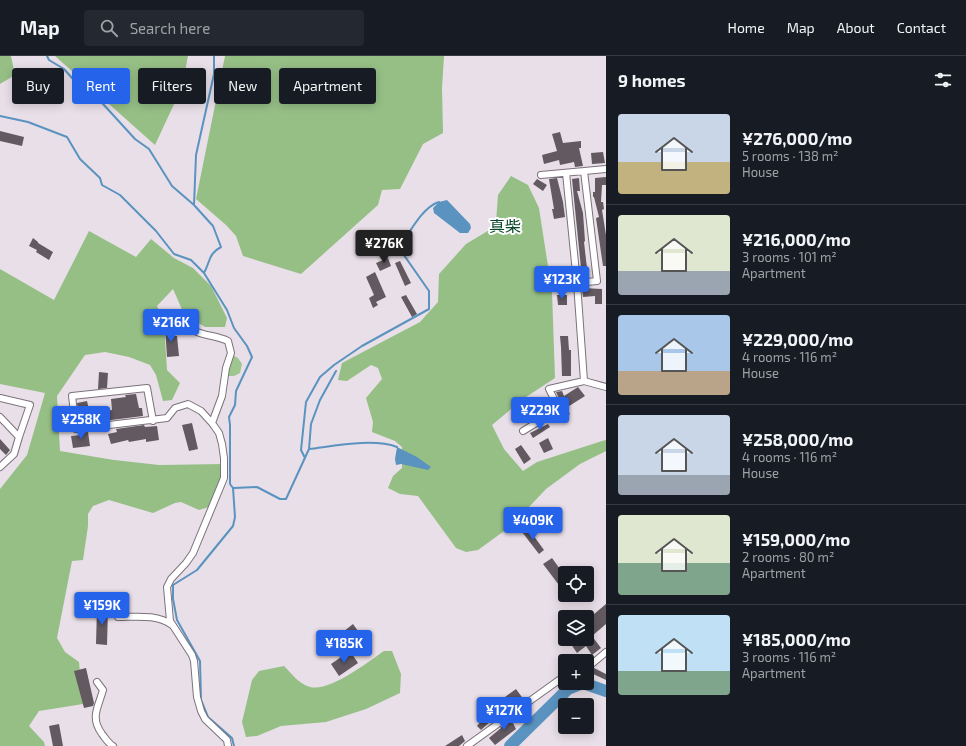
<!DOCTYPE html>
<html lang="en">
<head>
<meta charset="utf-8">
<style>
	:root { --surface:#171b24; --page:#242831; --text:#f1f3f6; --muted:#9ea1a6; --line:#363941; --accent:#2563eb }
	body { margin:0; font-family:"Exo 2","Noto Sans JP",sans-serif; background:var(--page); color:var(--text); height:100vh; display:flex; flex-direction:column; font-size:15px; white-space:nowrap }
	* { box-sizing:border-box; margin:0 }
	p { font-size:13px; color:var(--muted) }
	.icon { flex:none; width:22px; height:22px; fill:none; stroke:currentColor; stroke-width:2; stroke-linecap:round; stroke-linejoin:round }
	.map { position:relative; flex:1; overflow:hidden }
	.drawer { display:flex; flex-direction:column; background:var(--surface); width:360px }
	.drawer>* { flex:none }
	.top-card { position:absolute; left:12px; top:12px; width:380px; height:36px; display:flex; gap:8px }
	.fabs { position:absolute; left:558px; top:510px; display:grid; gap:8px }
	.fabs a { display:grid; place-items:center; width:36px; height:36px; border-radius:4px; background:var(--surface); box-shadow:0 2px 10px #0003; font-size:20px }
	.price { position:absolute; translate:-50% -34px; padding:0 9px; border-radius:4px; background:var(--accent); color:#fff; font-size:13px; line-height:26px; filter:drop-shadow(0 1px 2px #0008) }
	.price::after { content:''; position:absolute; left:50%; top:24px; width:12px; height:9px; margin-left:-6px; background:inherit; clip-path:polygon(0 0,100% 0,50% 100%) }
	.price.active { background:#222; color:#fff }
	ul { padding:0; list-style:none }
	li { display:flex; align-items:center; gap:12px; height:100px; padding:0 12px }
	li+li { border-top:1px solid var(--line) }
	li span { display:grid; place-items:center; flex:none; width:112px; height:80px; border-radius:4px; color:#555 }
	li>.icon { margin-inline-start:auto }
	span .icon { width:48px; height:48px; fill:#fffc; stroke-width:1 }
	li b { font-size:17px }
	h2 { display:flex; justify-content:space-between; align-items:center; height:48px; padding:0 12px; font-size:17px }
	.chip { padding:0 14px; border-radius:4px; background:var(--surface); box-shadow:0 2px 10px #0003; font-size:14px; line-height:36px }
	.chip.active { background:var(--accent); color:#fff }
	header { display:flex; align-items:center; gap:24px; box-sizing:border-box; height:56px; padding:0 20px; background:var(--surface); border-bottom:1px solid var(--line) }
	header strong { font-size:19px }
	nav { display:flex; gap:22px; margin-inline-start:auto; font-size:14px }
	.search { width:280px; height:36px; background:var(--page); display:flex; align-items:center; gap:10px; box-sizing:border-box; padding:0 14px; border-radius:4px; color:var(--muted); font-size:15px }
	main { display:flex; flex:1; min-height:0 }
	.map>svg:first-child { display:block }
</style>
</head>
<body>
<header>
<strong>Map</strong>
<div class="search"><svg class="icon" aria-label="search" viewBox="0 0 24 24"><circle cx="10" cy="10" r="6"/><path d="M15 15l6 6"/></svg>Search here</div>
<nav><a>Home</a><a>Map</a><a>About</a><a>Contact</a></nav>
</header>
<main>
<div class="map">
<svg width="606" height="690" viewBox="0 0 606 690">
	<rect width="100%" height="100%" fill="#e9dfe8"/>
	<path fill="#9ec68e" d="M231 298 238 302 242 308 240 317 234 320H227Z"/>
	<path fill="#96bf86" d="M0 0H11L15 19 0 28Z
		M55 0H188L182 31 155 89Z
		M225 0H444L442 32 443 77 423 88 400 133 382 134 378 149 301 218 243 200 236 180 226 169 196 143Z
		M511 120 528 129 539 152 552 236 555 322 523 343 492 369 504 393 523 415 537 406 602 385 606 384V395L580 408 546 433 511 470 478 494 466 496 456 492 418 440 400 438 388 432 393 420 402 412V391L395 385 372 376 373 366 366 342 382 323 378 312 371 309 347 325 338 324 342 307 420 266 438 246 439 218 466 188 491 173 496 166 498 139Z
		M89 175 136 201 151 183 174 202 193 212 211 230 227 262 225 271H205L184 258 173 233 157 250 164 267 167 314 180 327 172 344 163 345 156 319 150 309 129 301 105 296 85 299 57 340 60 395 114 404 159 409 223 408 220 425 212 450 199 454 181 446 175 447 153 457 109 444 93 450 88 458V470L83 504 72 505 57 582 65 596 79 606 83 648 39 655 29 670 44 686 45 690H0V433L27 399 45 337 0 328V213L54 244Z
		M384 595H392L401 618 400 637 366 653 326 666 281 670 257 680 246 681 242 666 252 624 259 615 284 610C292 618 299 628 310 631 330 636 368 606 384 595Z"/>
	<path fill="#5a93bf" d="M447 144 470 168 471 172 468 177H460L434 157 433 152 439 146Z
		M397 391 417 401 431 411 428 414 401 408 396 409 395 403Z"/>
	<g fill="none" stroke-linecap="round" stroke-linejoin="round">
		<path stroke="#5a93bf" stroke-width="2" d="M47 0 49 4 64 13 80 31 93 37 135 83 149 93 172 130 194 149
			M0 60 28 66 67 81 80 103 100 122 102 129 120 139 156 175 174 198 191 204 204 217 227 254 234 272 247 290 252 301 236 335 235 349 229 361 230 369V428L233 432 235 461 233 470 197 514 173 529V543L177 564 200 605 201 644 208 661 232 682 234 690
			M204 217C211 204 208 198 221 191L213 170 194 149 196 99 214 18V0
			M309 393C334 390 373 382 397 391
			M305 402 301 394 306 346 320 321 334 309 362 290 429 253V235L399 192C409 178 422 151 439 146
			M234 432 257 431 280 443H286L309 393 311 368 320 344 336 315"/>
		<path stroke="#5a93bf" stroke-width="12" d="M510 690 568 633 583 627 606 635"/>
	</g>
	<path fill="#625961" d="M0 75 24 81 22 90 0 85Z
		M560 76 563 87 581 85V92H579L583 110 575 111 574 106 560 109 559 104 544 108 542 99 557 95 552 78Z
		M603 96 605 107 592 108 591 97Z
		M606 121V129H602L601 146H603L604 153 602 154 606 179V210H603L596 162 599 161 594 141H593V136H595V122Z
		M557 122 563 146 565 161 554 163 552 153H554L549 123Z
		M579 122 580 135H577L583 157 585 185 584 186 588 221 582 222 572 123Z
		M537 123 547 129 543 135 533 128Z
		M33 182 38 186V187L53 196 49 204 36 196 37 194 29 190Z
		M388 202 391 210 380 215 376 207Z
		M400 205 411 227 405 230 395 207Z
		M566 210 567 222 555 223 554 211Z
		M375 216 386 241 376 246 378 249 373 252 369 242 374 239 366 221Z
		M582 232 602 233V248H595V240L583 241Z
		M406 239 417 258 412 261 401 241Z
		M557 239H567V249H558Z
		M170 269 171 280H177L179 300 167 301 165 270Z
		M560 280H568L569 294H571V320H562L561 291Z
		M99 316 108 317 107 332 98 333Z
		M578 331 585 340 566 352 570 358 565 362 561 357 563 351 556 336 562 335 564 340Z
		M136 338 139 352H142L143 360 80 368 77 347 87 345 90 358 112 354 111 343 126 341 125 339Z
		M535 346 542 357 528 366 527 364 523 366 517 355 524 351 525 352Z
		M192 367 198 393 189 395 182 369Z
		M548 368 550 371 533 382 530 377Z
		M144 369 145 371 157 370 159 384 146 386V383L129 386 128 384 111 388 108 378 117 376 116 373Z
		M88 376 90 390 73 392 71 380 81 379 80 377Z
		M548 382 553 393 544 397 539 387Z
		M0 383 10 394 6 399 0 393Z
		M521 389 531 403 524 408 515 393Z
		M528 472 544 494 539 498 522 476Z
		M552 502 565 520V537L543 508Z
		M606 548V568L592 580 601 592 592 599 586 590 577 597 571 588 568 590 564 587 567 583H587V564Z
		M97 552H108L107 589 96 588Z
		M353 568 358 575 347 583 343 576Z
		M350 595 358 607 339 620 331 608Z
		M86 612 94 647 93 650 84 652 74 615Z
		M594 612 606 618V624L589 616Z
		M516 633 524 644 495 664 494 662 481 674 477 670 488 657 508 645 505 641Z
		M516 660 519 663 513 667 516 673 495 689 489 682 501 672H500Z
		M59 668 63 690H53L49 670Z
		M462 679 465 685 459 690H445Z"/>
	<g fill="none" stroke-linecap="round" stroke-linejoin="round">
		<defs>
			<path id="minor" d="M566 117 577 227 584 325 606 331
				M541 119 606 113
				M577 227 597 225 584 115
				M165 263C181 263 184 271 197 276 207 280 218 280 228 285L231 297 226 312 222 340 212 367 219 377 222 388 224 402V422L193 497 186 507 171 523 167 531 170 565 192 599 194 605 197 641 201 655 205 663 227 684 228 690
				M0 342 30 349 19 381
				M0 361 19 381 14 398 0 411
				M153 365 147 332 72 340 76 373 167 362 175 352 188 348 201 355 212 367
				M523 375 559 353 549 333 584 325
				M118 561C136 561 157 558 172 569
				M587 612 606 596
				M97 626 103 634C98 652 90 661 102 678 106 683 108 687 113 690
				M467 690 559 624 565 622"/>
		</defs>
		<use href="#minor" stroke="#7b727b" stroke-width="8"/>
		<use href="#minor" stroke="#fff" stroke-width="6"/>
	</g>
	<g text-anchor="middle" stroke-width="4" stroke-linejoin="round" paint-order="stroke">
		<g font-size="16" fill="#0b482a" stroke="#fff">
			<text x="505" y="176">真柴</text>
		</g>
	</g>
</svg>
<div class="fabs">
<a><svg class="icon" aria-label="locate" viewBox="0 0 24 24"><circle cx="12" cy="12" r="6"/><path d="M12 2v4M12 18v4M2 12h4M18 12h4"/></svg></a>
<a><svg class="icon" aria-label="layers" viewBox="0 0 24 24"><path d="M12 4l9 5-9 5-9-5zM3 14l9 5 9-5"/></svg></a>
<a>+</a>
<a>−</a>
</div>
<b class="price active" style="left:384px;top:208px">¥276K</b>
<b class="price" style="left:562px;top:244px">¥123K</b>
<b class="price" style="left:171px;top:287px">¥216K</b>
<b class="price" style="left:540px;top:375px">¥229K</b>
<b class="price" style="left:81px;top:384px">¥258K</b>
<b class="price" style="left:533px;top:485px">¥409K</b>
<b class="price" style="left:102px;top:570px">¥159K</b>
<b class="price" style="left:344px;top:608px">¥185K</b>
<b class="price" style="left:504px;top:675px">¥127K</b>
<div class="top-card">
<a class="chip">Buy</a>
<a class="chip active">Rent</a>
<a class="chip">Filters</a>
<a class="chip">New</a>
<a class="chip">Apartment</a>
</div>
</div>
<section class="drawer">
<h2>9 homes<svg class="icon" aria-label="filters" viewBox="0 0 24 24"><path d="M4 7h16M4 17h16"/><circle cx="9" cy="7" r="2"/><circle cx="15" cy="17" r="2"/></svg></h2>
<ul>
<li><span style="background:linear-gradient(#c9d6e8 60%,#c2b280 0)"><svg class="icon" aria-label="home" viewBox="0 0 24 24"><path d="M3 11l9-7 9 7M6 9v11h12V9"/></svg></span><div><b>¥276,000/mo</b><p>5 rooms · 138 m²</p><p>House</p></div></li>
<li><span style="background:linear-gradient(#dfe7d0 70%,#9aa5b1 0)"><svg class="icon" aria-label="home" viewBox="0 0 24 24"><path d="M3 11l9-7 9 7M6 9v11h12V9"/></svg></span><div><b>¥216,000/mo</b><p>3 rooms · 101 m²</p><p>Apartment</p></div></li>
<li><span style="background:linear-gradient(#a9c7e8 70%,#b9a48a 0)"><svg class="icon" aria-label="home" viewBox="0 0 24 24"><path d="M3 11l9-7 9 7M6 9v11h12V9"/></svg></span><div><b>¥229,000/mo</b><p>4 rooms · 116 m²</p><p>House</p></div></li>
<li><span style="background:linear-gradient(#c9d6e8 75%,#9aa5b1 0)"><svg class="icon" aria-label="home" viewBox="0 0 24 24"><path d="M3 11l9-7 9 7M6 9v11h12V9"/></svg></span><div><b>¥258,000/mo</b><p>4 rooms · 116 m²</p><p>House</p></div></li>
<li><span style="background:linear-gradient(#dfe7d0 60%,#7fa58c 0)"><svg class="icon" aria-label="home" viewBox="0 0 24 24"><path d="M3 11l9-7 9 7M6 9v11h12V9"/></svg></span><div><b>¥159,000/mo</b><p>2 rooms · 80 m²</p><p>Apartment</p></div></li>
<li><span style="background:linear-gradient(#bfe0f5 70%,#7fa58c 0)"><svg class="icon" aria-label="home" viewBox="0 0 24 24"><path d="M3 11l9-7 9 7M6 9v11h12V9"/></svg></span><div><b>¥185,000/mo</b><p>3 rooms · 116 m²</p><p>Apartment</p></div></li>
</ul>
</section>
</main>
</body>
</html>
